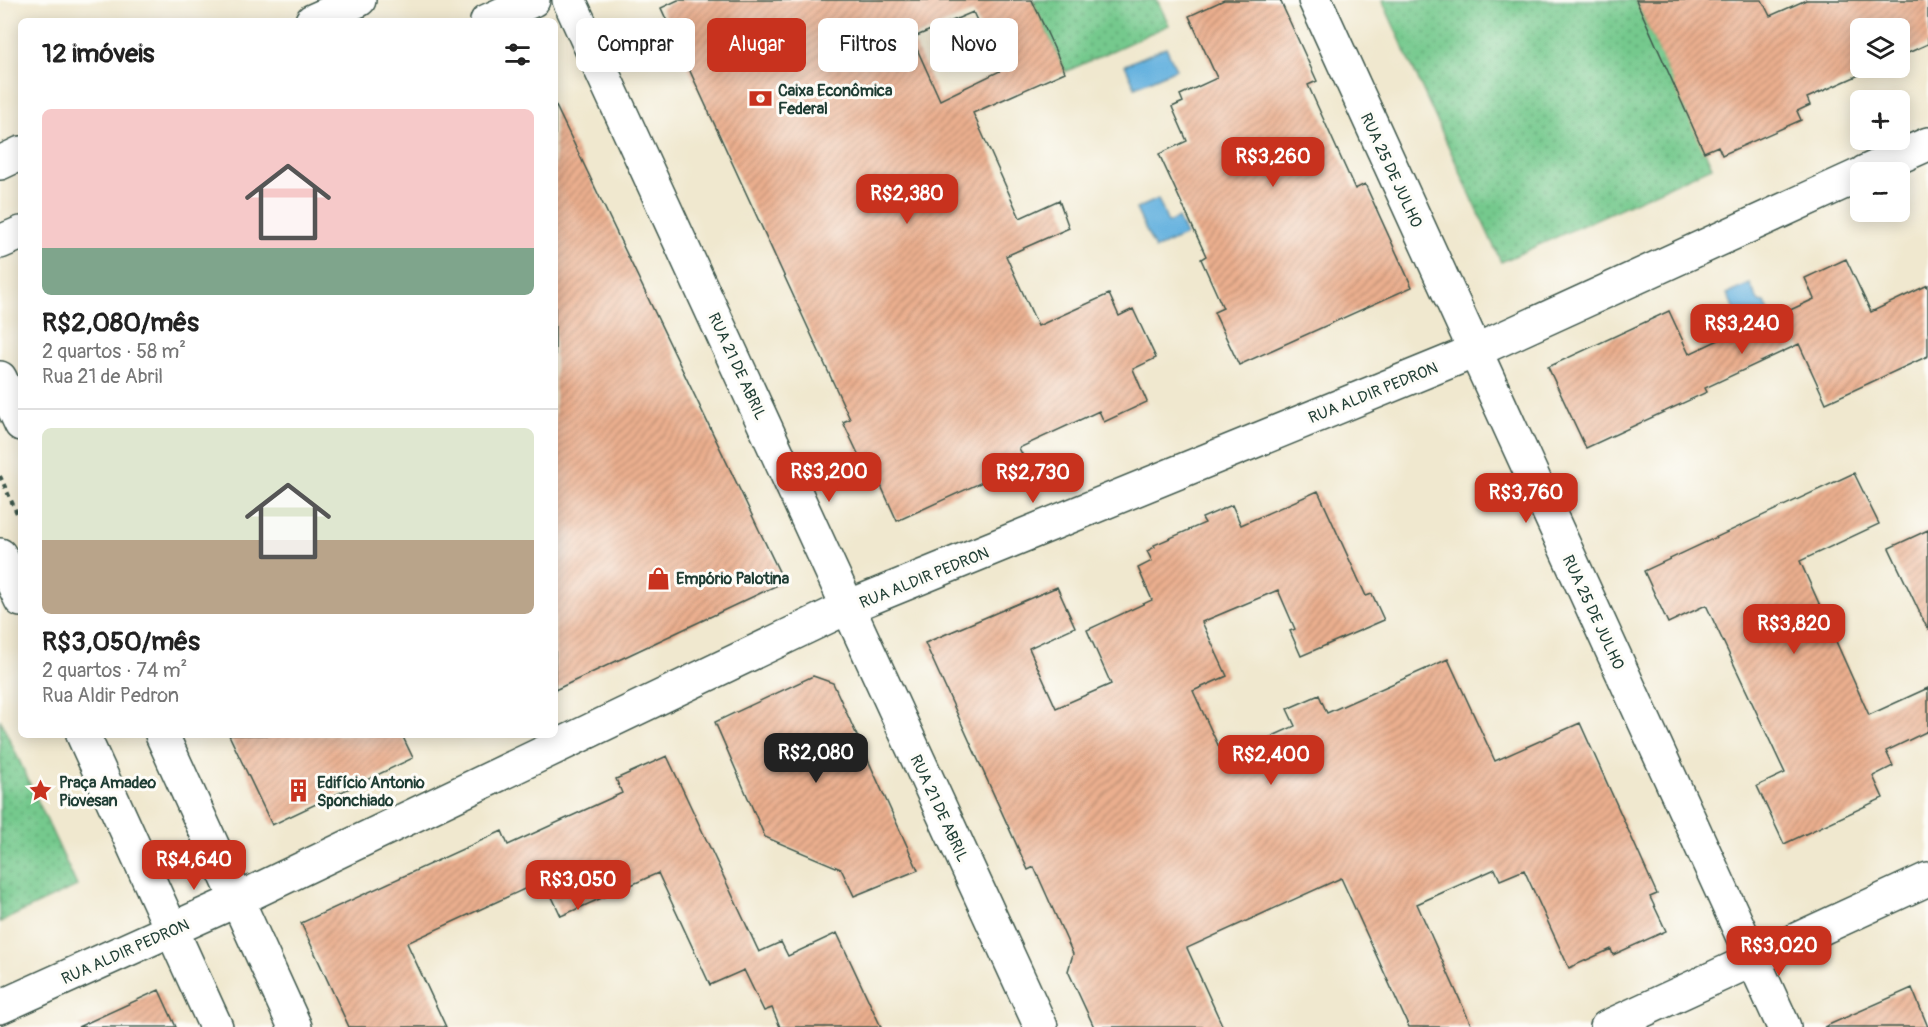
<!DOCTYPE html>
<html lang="pt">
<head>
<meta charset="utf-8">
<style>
	:root { --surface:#fff; --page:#f6f6f6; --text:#222; --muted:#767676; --line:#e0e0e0; --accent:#c8321e }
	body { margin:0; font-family:Pangolin,sans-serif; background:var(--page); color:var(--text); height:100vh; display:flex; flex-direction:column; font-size:22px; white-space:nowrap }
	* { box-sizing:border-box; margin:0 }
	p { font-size:20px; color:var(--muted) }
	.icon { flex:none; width:33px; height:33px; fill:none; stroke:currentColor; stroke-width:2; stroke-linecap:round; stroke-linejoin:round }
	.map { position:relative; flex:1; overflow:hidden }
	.drawer { position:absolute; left:18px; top:18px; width:540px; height:720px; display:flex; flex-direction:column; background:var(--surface); border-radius:9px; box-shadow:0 3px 15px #0003 }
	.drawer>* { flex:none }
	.top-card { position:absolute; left:576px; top:18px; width:570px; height:54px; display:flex; gap:12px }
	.fabs { position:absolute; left:1850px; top:18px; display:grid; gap:12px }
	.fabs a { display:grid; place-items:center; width:60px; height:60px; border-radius:9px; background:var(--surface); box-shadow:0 3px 15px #0003; font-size:30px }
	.price { position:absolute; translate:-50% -51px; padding:0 14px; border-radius:12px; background:var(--accent); color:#fff; font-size:20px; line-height:39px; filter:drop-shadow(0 2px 3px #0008) }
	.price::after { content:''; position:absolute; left:50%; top:36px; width:18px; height:14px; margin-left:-9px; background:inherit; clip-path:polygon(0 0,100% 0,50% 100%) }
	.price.active { background:#222; color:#fff }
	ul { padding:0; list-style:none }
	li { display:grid; align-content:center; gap:12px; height:318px; padding:0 24px }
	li+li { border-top:2px solid var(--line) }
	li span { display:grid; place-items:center; height:186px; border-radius:9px; color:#555 }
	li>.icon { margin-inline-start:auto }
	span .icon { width:108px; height:108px; fill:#fffc; stroke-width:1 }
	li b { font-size:26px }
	h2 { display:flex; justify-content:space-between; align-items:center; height:72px; padding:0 24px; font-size:26px }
	.pill { padding:0 21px; border-radius:9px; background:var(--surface); box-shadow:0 3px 15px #0003; font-size:21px; line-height:54px }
	.pill.active { background:var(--accent); color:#fff }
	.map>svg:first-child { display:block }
</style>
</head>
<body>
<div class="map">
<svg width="1928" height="1027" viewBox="0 0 1928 1027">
	<defs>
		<pattern id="grass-dots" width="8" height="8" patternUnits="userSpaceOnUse" patternTransform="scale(1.5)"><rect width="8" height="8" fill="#75c98d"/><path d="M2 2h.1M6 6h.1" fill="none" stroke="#5fa474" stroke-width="1.8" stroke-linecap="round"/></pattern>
		<pattern id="building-hatch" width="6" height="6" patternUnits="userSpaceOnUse" patternTransform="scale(1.5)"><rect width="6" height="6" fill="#ebaf8e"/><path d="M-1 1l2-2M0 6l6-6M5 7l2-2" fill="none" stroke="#be9075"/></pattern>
	</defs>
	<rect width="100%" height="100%" fill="#fdfcf7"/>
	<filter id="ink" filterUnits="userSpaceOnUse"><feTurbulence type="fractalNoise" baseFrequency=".0167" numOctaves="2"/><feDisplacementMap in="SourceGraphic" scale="12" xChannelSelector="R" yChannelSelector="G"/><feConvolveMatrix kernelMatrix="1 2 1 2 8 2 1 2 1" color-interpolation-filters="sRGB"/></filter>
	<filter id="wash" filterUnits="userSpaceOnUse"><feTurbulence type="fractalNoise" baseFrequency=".008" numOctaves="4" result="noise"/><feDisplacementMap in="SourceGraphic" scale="24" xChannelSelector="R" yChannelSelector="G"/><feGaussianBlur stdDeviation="1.35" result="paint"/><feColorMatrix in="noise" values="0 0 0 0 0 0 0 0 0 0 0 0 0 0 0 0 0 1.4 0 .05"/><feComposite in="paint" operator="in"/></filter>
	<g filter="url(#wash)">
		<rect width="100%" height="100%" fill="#f0e8cf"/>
		<path fill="url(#grass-dots)" stroke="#4a8360" stroke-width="1.5" d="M1032 0H1157L1169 25 1065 72Z
			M1382 0H1636L1712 167 1501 262Z
			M0 719 77 886 0 922Z"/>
		<path fill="#66b2df" stroke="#42788a" stroke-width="1.5" d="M1166 47 1176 69 1135 87 1125 65Z
			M1158 199 1168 223 1178 218 1186 235 1155 249 1136 209Z
			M1750 284 1759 302 1765 303 1773 320 1754 329 1750 317 1735 311 1727 294Z"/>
		<g id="blocks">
			<path fill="url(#building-hatch)" fill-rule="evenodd" d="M678 0H1032L1065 72 973 113 1020 218 1059 200 1069 228 1006 256 1038 326 1109 294 1119 316 1133 309 1156 358 1133 369 1147 402 1104 422 1099 411 1019 448 1026 462 897 521 868 457 861 460 843 422 850 419 661 8ZM973 12 1000 71 940 100 912 38Z
				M1224 0H1280L1317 81 1308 85 1355 189 1365 184 1412 287 1239 365 1214 312 1223 308 1201 259 1206 256 1159 154 1187 141 1172 107 1183 102 1180 95 1217 78 1189 16Z
				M1636 0H1762L1770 16 1806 0H1928V44L1899 57V28H1860V68H1875L1807 98 1810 105 1797 111 1801 120 1722 155 1718 146 1704 152Z
				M555 104 784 582 555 690Z
				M1846 259 1871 312 1928 285V356L1826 403 1799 344 1705 388 1707 392 1586 448 1548 367 1669 311 1689 354 1748 326 1749 329 1814 299 1805 278Z
				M1854 473 1879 524 1800 561 1869 715 1928 688V731L1886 751 1893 766 1873 776 1883 798 1784 844 1757 786 1785 773 1706 605 1668 623 1644 571Z
				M1318 491 1366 596 1372 594 1384 620 1301 656 1290 631 1295 629 1278 590 1202 622 1227 676 1193 691 1224 758 1295 726 1287 709 1319 695 1327 713 1448 659 1495 761 1580 723 1657 894 1650 897 1666 931 1613 955 1611 949 1569 968 1524 870 1500 880 1495 869 1417 904 1472 1027H1409L1341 878 1187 948 1223 1027H1094L1068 971 1073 954 1034 867 1028 870 925 643 1057 587 1075 627 1029 648 1056 708 1111 684 1087 630 1152 600 1138 568 1152 561 1147 551 1155 547 1154 545 1205 523 1202 518 1232 505 1241 525Z
				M1928 530V630L1889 548Z
				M813 676 833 683 918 870 854 896 841 869 765 837 715 722Z
				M229 735H402L413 758 272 825Z
				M667 756 759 952 781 942 788 956 837 933 881 1027H780L772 1008 764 1011 744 970 710 985 658 873 561 916 544 880 407 943 446 1027H349L301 923 502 831 508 845 622 793 616 779Z
				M1912 988 1928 1027H1824Z
				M159 990 176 1027H78Z"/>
		</g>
	</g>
	<g filter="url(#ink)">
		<use href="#blocks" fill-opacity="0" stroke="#3e574b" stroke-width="1.5"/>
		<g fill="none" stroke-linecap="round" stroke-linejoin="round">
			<defs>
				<path id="minor" d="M569 0 1041 1027
					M1315 0 1784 1027
					M1865 172 1928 144
					M0 1007 237 900 848 607 1475 351 1860 175
					M1607 1027 1928 879"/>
				<path id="primary" d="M312 21 359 0
					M487 21 533 0
					M0 163 21 153
					M0 242 21 233
					M0 378 21 424
					M0 555 21 600
					M83 735 216 1027
					M162 735 295 1027"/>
			</defs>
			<use href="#minor" stroke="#3e574b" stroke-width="36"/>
			<use href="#primary" stroke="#3e574b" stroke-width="36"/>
			<path stroke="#3e574b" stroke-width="4" stroke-dasharray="4.5 4.5" stroke-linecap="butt" d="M0 476 21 522"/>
			<use href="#minor" stroke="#fff" stroke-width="33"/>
			<use href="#primary" stroke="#fff" stroke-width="33"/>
		</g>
	</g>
	<defs>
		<symbol id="bank-bare" viewBox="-9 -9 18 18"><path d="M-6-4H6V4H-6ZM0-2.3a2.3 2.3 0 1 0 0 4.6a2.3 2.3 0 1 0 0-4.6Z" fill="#c8321e" stroke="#fdfcf7" stroke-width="2.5" paint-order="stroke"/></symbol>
		<symbol id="shop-bare" viewBox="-9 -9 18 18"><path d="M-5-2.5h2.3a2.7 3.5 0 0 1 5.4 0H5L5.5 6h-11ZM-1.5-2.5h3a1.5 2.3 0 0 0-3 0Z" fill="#c8321e" stroke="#fdfcf7" stroke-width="2.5" paint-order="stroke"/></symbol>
		<symbol id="sight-bare" viewBox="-9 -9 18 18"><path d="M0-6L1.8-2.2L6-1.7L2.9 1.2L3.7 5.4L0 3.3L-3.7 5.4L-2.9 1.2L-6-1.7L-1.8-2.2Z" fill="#c8321e" stroke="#fdfcf7" stroke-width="2.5" paint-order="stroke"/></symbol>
		<symbol id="building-bare" viewBox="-9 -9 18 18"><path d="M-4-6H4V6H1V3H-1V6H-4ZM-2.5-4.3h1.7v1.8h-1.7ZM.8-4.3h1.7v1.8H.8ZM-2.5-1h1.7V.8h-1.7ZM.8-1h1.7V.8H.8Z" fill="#c8321e" stroke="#fdfcf7" stroke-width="2.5" paint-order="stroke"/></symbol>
	</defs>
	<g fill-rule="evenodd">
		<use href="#bank-bare" x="744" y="82" width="33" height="33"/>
		<use href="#shop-bare" x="642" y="562" width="33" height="33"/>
		<use href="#sight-bare" x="24" y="774" width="33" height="33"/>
		<use href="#building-bare" x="282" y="774" width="33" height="33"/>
	</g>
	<g text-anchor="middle" stroke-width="6" stroke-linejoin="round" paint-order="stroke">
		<g font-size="16" font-weight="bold" fill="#1f3d34" stroke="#fdfcf7" text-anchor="start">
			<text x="778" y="96">Caixa Econômica<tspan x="778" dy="18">Federal</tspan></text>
			<text x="676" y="584">Empório Palotina</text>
			<text x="59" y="788">Praça Amadeo<tspan x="59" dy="18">Piovesan</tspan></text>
			<text x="317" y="788">Edifício Antonio<tspan x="317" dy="18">Sponchiado</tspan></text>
		</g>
		<g font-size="16" fill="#1f3d34" stroke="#fdfcf7">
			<text transform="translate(1392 170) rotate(65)" y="6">RUA 25 DE JULHO</text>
			<text transform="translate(738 366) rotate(65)" y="6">RUA 21 DE ABRIL</text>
			<text transform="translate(1373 392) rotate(-22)" y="6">RUA ALDIR PEDRON</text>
			<text transform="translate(924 577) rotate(-22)" y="6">RUA ALDIR PEDRON</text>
			<text transform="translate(1594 612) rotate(65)" y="6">RUA 25 DE JULHO</text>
			<text transform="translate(940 808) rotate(65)" y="6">RUA 21 DE ABRIL</text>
			<text transform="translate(125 951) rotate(-24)" y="6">RUA ALDIR PEDRON</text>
		</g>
	</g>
</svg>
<div class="fabs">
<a><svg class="icon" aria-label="layers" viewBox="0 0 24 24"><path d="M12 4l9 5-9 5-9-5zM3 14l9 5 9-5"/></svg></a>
<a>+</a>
<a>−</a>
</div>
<b class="price" style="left:1273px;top:188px">R$3,260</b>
<b class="price" style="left:907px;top:225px">R$2,380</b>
<b class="price" style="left:1742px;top:355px">R$3,240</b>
<b class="price" style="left:829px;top:503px">R$3,200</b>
<b class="price" style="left:1033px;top:504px">R$2,730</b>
<b class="price" style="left:1526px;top:524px">R$3,760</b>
<b class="price" style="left:1794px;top:655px">R$3,820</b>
<b class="price active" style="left:816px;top:784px">R$2,080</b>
<b class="price" style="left:1271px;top:786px">R$2,400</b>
<b class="price" style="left:194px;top:891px">R$4,640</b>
<b class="price" style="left:578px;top:911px">R$3,050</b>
<b class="price" style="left:1779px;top:977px">R$3,020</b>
<div class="top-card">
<a class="pill">Comprar</a>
<a class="pill active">Alugar</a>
<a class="pill">Filtros</a>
<a class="pill">Novo</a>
</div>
<section class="drawer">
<h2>12 imóveis<svg class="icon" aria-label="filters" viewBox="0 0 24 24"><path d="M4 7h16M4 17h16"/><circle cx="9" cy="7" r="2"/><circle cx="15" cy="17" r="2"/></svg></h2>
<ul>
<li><span style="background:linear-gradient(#f6c9c9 75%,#7fa58c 0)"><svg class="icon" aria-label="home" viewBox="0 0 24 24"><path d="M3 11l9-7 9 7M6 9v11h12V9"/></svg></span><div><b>R$2,080/mês</b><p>2 quartos · 58 m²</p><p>Rua 21 de Abril</p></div></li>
<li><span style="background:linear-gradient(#dfe7d0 60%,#b9a48a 0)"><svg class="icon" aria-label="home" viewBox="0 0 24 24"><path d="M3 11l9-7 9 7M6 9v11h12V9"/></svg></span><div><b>R$3,050/mês</b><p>2 quartos · 74 m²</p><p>Rua Aldir Pedron</p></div></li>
</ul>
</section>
</div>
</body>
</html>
